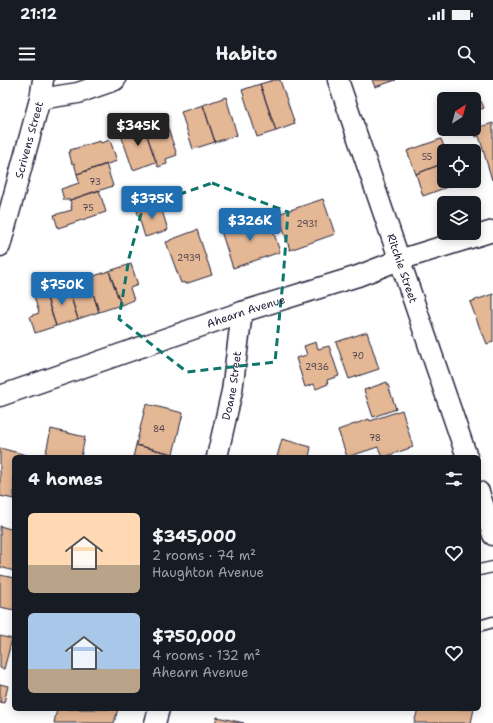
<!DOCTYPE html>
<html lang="en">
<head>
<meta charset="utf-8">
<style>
	:root { --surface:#171b24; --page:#20242c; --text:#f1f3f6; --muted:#9ea1a6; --accent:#1f6fb2 }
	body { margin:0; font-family:"Shantell Sans",sans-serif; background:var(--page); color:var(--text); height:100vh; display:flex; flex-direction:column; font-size:15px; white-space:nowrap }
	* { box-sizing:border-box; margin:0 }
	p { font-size:13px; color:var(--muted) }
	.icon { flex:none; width:22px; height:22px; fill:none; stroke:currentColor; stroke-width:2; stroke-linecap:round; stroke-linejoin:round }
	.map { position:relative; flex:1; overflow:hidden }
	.panel { position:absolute; left:12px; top:375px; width:469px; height:256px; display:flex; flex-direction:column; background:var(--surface); border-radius:6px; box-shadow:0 2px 10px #0003 }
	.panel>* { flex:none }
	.needle { width:26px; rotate:36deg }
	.tools { position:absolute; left:437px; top:12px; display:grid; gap:8px }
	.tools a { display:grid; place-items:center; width:44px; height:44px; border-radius:6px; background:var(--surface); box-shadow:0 2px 10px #0003; font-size:20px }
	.price { position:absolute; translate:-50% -34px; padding:0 9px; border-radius:4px; background:var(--accent); color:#fff; font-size:13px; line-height:26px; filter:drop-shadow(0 1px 2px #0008) }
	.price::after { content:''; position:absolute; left:50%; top:24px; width:12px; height:9px; margin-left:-6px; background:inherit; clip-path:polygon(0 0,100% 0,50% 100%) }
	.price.on { background:#222; color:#fff }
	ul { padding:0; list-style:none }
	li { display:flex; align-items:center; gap:12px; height:100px; padding:0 16px }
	li span { display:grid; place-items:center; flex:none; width:112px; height:80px; border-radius:6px; color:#555 }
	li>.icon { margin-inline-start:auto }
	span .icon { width:48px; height:48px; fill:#fffc; stroke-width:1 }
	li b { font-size:17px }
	h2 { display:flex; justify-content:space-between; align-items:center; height:48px; padding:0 16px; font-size:17px }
	.status { display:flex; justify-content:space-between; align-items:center; height:28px; padding:0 20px; background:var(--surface); direction:ltr }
	.status svg { height:11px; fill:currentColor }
	header { display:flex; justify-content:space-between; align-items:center; height:52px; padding:0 16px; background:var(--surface); font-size:18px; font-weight:700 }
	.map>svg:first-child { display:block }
</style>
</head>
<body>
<div class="status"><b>21:12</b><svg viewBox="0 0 49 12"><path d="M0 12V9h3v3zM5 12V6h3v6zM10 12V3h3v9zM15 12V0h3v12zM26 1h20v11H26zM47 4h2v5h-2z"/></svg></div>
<header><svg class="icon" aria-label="menu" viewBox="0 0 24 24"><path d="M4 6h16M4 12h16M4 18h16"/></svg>Habito<svg class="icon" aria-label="search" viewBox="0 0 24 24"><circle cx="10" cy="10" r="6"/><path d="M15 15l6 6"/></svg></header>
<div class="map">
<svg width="493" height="643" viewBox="0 0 493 643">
	<rect width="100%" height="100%" fill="#fff"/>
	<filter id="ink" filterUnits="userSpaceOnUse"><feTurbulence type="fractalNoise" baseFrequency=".025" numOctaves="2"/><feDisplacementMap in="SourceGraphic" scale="8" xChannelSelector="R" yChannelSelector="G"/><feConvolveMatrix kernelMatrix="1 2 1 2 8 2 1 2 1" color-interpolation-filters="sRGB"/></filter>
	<g filter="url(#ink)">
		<path fill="#e4b795" stroke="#22223b" d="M274 0H280L295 44 276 51 260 4Z
			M372 0H396L375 7Z
			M260 4 276 51 257 57 242 10Z
			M226 17 237 55 215 62 203 25Z
			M481 21 484 28 476 31 481 46 474 49V23Z
			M203 25 215 62 193 69 181 32Z
			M164 37 177 75 166 79 167 84 158 87 143 44Z
			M493 43V99L492 100 479 56 476 57 473 49Z
			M143 44 156 82 133 90 120 52Z
			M458 49H474L460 55Z
			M441 59 446 71H444V83L416 94 407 71Z
			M110 60 117 81 77 94 74 83 72 84 69 72H71L70 70 100 61 101 63Z
			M444 83V101H457L458 103 423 116 416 94Z
			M106 84 113 106 70 120H64L61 109 79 103 78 101H79L77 94Z
			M99 110 106 132 58 148 54 135 72 130 71 127H72L70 120Z
			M323 119 335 154 290 170 278 134Z
			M160 124 168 150 145 157 137 131Z
			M268 135 280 172 233 188 221 151Z
			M197 150 212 195 185 204V202L181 203 166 162 170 161V160Z
			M131 184 138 205 130 208 134 220 121 225 109 191Z
			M109 191 121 225 99 232 88 198Z
			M88 198 99 232 78 239 67 205Z
			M67 205 78 239 56 246 45 212Z
			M45 212 56 246 35 253 30 236 39 233 34 216Z
			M493 214V262L487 264 483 254H482L470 222Z
			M367 252 379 289 349 299 336 262Z
			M316 262 318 269 329 266 339 296 327 300 328 304 316 309 314 304 305 307 296 278 307 275 304 266Z
			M387 302 396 329 373 337 364 310Z
			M146 324 183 333 173 374 136 365Z
			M402 330 413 367 384 377H382L378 367 347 377 338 350 369 339 370 341Z
			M51 349 85 357 81 377H45Z
			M282 359 311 367 309 377H277Z
			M136 365 173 374 172 377H133Z
			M0 368 34 377H14V419L0 416Z
			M0 446 14 450V491L0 487Z
			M0 495 14 498V530L0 527Z
			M0 556 12 559 4 589 0 588Z
			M0 604 8 606 4 623 0 622Z
			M57 629H118L114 643H54Z
			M418 629H474L471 643H414Z
			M217 637 244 643H215Z"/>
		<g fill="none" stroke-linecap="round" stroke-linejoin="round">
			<defs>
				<path id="service" d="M479 490 493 487
					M479 546 493 542"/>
				<g id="minor">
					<path id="s1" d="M338 0 467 377"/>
					<path d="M40 19 78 13 115 0"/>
					<path id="s2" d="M0 166 40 19 43 0"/>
					<path id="s3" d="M0 316 242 232 358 196 399 180 493 151"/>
					<path id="s4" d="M217 377 232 311 242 232"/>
					<path d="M479 412 493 455"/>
					<path d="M155 643 159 629"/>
				</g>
			</defs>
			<use href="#service" stroke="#22223b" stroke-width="13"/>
			<use href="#minor" stroke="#22223b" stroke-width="23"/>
			<use href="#service" stroke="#fff" stroke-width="10"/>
			<use href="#minor" stroke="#fff" stroke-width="20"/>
		</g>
	</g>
	<path fill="none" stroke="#0f766e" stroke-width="3" stroke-dasharray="8 5" stroke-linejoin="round" d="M212 103 288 132 283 200 275 282 187 292 119 239 129 178 143 127Z"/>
	<g text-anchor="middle" stroke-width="3" stroke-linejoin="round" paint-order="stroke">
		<g font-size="9" fill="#524752">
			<text x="427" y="80">55</text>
			<text x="95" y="105">73</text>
			<text x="88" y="131">75</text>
			<text x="307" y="147">2931</text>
			<text x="189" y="181">2939</text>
			<text x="358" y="279">70</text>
			<text x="317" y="290">2936</text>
			<text x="159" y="352">84</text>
			<text x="375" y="361">78</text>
		</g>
		<g font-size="11" fill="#22223b" stroke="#fff">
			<text dy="4" stroke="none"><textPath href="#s2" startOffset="110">Scrivens Street</textPath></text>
			<text dy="4" stroke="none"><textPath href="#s1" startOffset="199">Ritchie Street</textPath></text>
			<text dy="4" stroke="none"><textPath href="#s3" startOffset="260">Ahearn Avenue</textPath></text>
			<text dy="4" stroke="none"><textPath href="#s4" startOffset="73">Doane Street</textPath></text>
		</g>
	</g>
</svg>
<div class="tools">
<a><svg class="needle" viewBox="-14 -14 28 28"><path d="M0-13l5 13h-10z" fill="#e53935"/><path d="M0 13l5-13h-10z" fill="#9ea1a6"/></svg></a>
<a><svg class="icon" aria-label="locate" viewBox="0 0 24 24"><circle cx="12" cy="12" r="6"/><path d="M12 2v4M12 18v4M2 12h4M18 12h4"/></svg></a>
<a><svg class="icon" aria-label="layers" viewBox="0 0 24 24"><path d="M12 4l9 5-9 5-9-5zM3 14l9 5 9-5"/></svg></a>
</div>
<b class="price on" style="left:138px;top:67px">$345K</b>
<b class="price" style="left:152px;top:140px">$375K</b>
<b class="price" style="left:250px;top:162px">$326K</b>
<b class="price" style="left:62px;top:226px">$750K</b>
<section class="panel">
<h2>4 homes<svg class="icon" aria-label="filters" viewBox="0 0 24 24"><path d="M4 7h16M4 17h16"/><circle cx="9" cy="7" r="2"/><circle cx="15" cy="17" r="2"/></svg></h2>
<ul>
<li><span style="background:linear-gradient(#ffd9b3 65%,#b9a48a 0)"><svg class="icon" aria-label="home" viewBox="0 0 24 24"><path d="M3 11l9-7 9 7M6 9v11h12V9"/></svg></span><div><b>$345,000</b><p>2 rooms · 74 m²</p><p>Haughton Avenue</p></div><svg class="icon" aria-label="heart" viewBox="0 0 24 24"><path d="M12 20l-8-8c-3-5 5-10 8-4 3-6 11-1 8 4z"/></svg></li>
<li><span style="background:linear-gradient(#a9c7e8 70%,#b9a48a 0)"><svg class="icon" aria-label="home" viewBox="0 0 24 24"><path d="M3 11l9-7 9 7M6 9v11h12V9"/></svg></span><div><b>$750,000</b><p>4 rooms · 132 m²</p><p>Ahearn Avenue</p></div><svg class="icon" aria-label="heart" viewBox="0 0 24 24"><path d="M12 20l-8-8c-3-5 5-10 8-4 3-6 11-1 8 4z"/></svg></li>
</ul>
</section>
</div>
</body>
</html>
